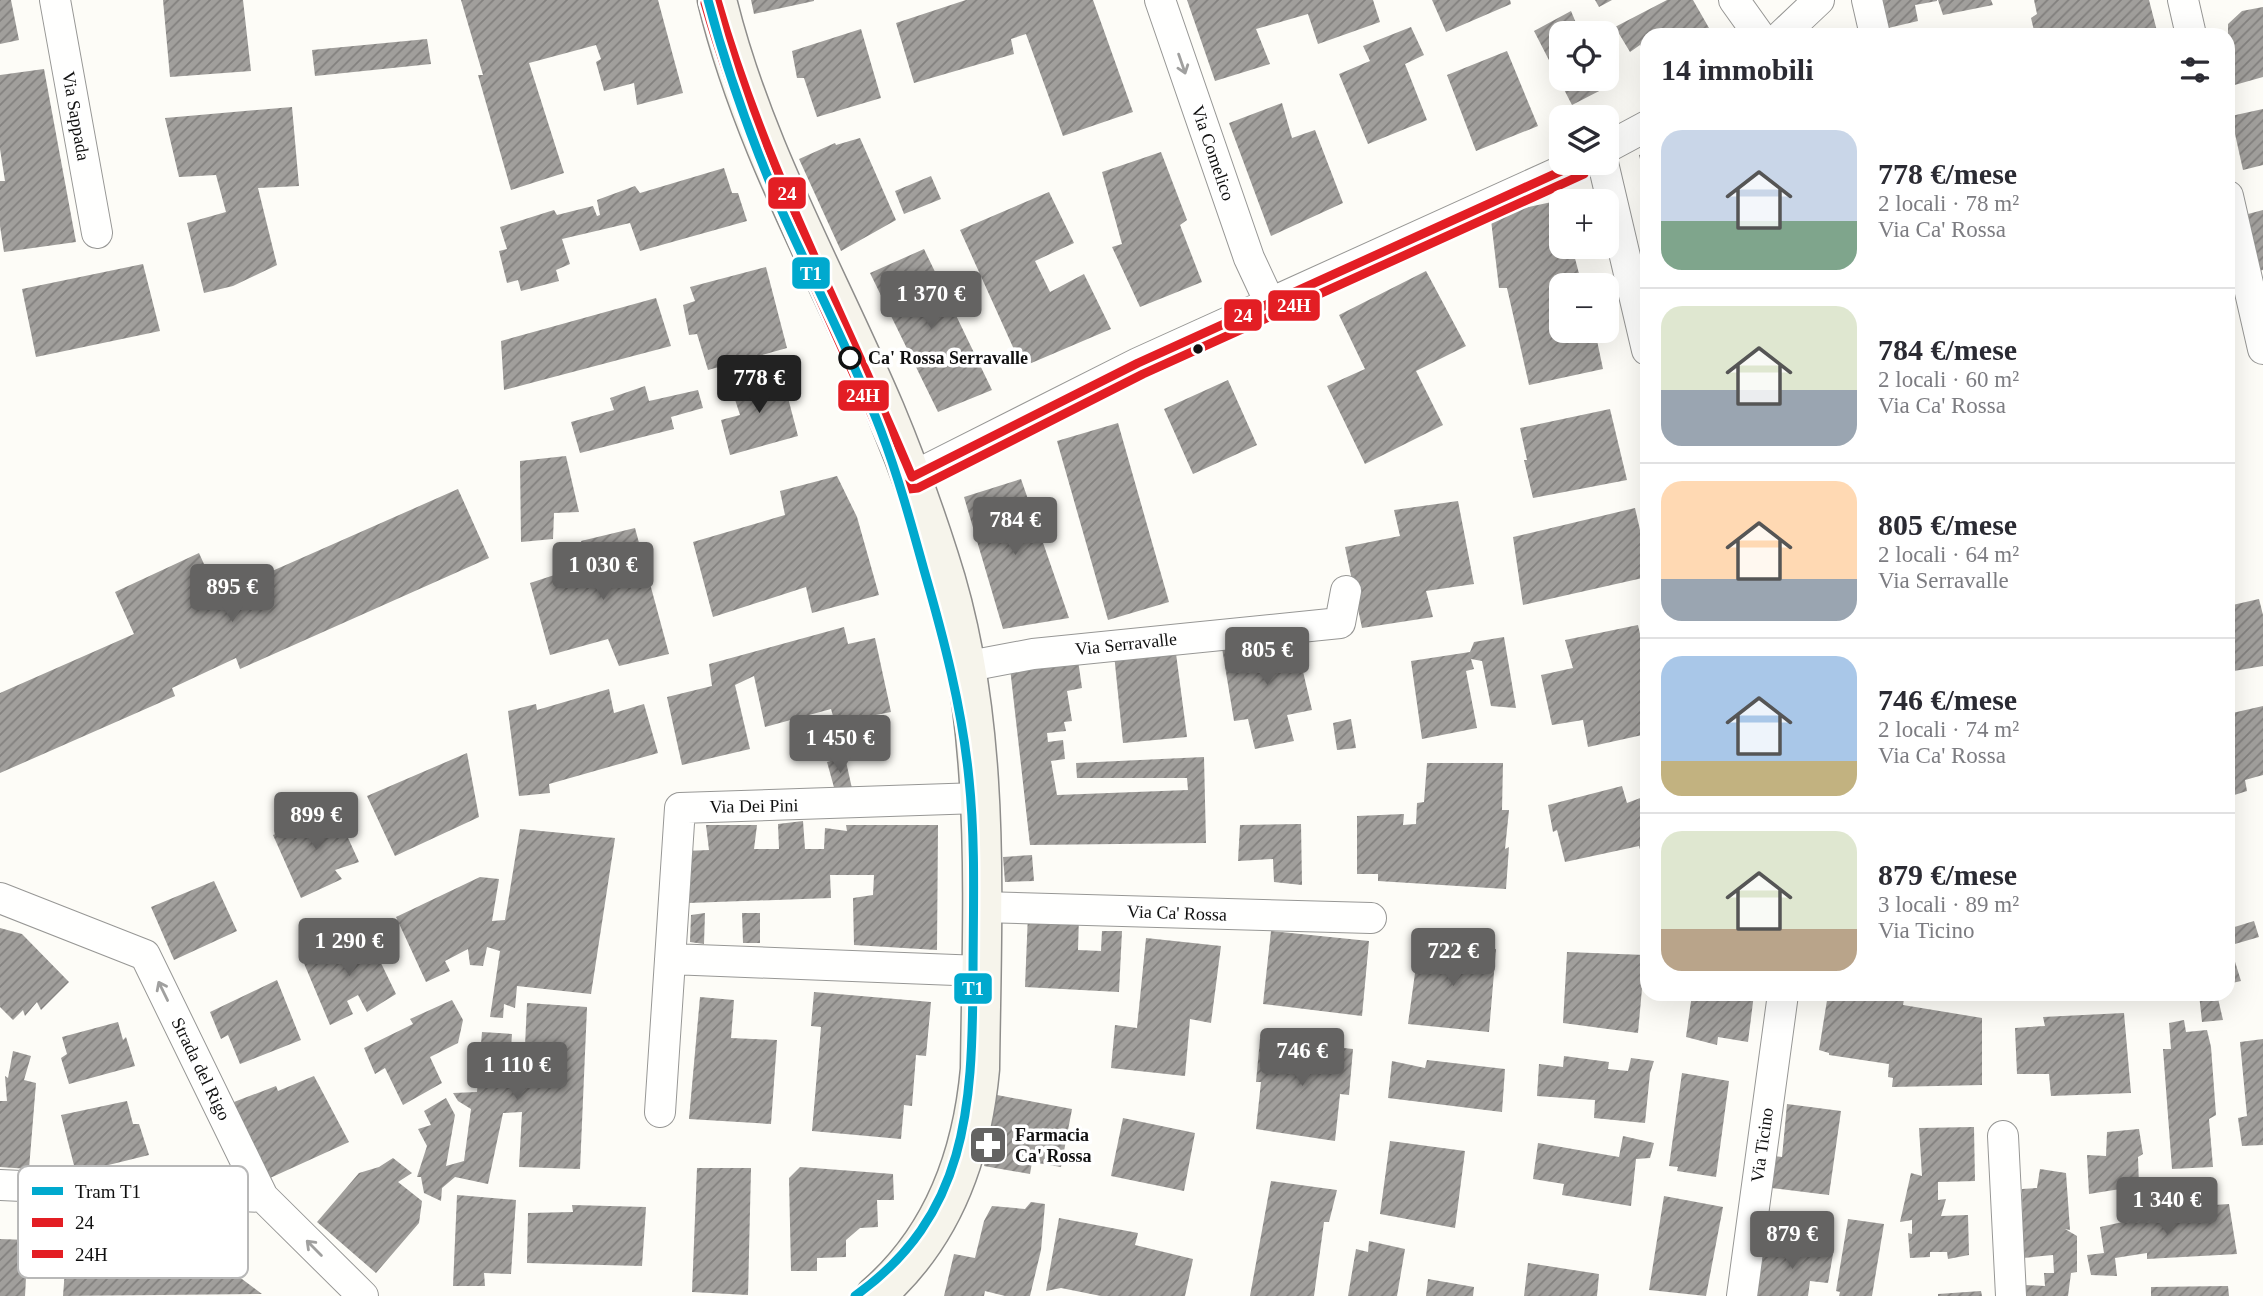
<!DOCTYPE html>
<html lang="it">
<head>
<meta charset="utf-8">
<style>
	:root { --surface:#fff; --page:#f7f7f7; --text:#2b2b33; --muted:#7c7c81; --line:#e1e1e2; --accent:#646362 }
	body { margin:0; font-family:Georgia,serif; background:var(--page); color:var(--text); height:100vh; display:flex; flex-direction:column; font-size:26px; white-space:nowrap }
	* { box-sizing:border-box; margin:0 }
	p { font-size:23px; color:var(--muted) }
	.icon { flex:none; width:38px; height:38px; fill:none; stroke:currentColor; stroke-width:2; stroke-linecap:round; stroke-linejoin:round }
	.map { position:relative; flex:1; overflow:hidden }
	.drawer { position:absolute; left:1640px; top:28px; width:595px; height:973px; display:flex; flex-direction:column; background:var(--surface); border-radius:21px; box-shadow:0 7px 28px #0002 }
	.drawer>* { flex:none }
	.fabs { position:absolute; left:1549px; top:21px; display:grid; gap:14px }
	.fabs a { display:grid; place-items:center; width:70px; height:70px; border-radius:14px; background:var(--surface); box-shadow:0 7px 28px #0002; font-size:35px }
	.price { position:absolute; translate:-50% -60px; padding:0 16px; border-radius:7px; background:var(--accent); color:#fff; font-size:23px; line-height:46px; filter:drop-shadow(0 2px 4px #0008) }
	.price::after { content:''; position:absolute; left:50%; top:42px; width:21px; height:16px; margin-left:-10px; background:inherit; clip-path:polygon(0 0,100% 0,50% 100%) }
	.price.selected { background:#222; color:#fff }
	ul { padding:0; list-style:none }
	li { display:flex; align-items:center; gap:21px; height:175px; padding:0 21px }
	li+li { border-top:2px solid var(--line) }
	li span { display:grid; place-items:center; flex:none; width:196px; height:140px; border-radius:21px; color:#555 }
	li>.icon { margin-inline-start:auto }
	span .icon { width:84px; height:84px; fill:#fffc; stroke-width:1 }
	li b { font-size:30px }
	h2 { display:flex; justify-content:space-between; align-items:center; height:84px; padding:0 21px; font-size:30px }
	.map>svg:first-child { display:block }
</style>
</head>
<body>
<div class="map">
<svg width="2263" height="1296" viewBox="0 0 2263 1296">
	<defs>
		<pattern id="building-hatch" width="6" height="6" patternUnits="userSpaceOnUse" patternTransform="scale(1.75)"><rect width="6" height="6" fill="#a19f9c"/><path d="M-1 1l2-2M0 6l6-6M5 7l2-2" fill="none" stroke="#82807e"/></pattern>
	</defs>
	<rect width="100%" height="100%" fill="#fdfcf7"/>
	<path fill="url(#building-hatch)" d="M0 0H11L19 40 0 44Z
		M163 0H243L251 71 170 77Z
		M461 0H658L683 93 637 105 634 83 604 91 596 62 601 59 596 45 529 63 564 173 511 190 478 75H483Z
		M751 0H814V1L754 14Z
		M966 0H1093L1133 112 1063 136 1026 34 1011 39 1014 54 914 83 896 23Z
		M1187 0H1373L1380 22 1318 44 1308 14 1256 29 1270 64 1215 81Z
		M1432 0H1510L1511 4 1446 32Z
		M1595 0H1612L1599 7Z
		M1667 0H1693L1713 35H1647V56L1640 45 1630 52 1615 27Z
		M1879 0H1937V1L1915 5 1918 21 1884 29Z
		M1938 0H1991L1993 5 1943 15Z
		M2034 0H2149L2158 35H2035L2031 18 2037 14Z
		M2263 7V77L2231 86 2228 73V24L2242 11Z
		M1571 11 1579 30 1584 26 1588 33H1561V79H1596L1603 89 1572 105 1534 31Z
		M1411 27 1424 55 1405 64 1427 120 1368 144 1339 74 1370 61 1363 46Z
		M861 29 881 98 817 117 804 78H797L792 51Z
		M427 39 431 64 315 76 312 50Z
		M1507 51 1538 126 1476 151 1447 75Z
		M44 69 76 242 4 252 0 226V181H5L0 149V75Z
		M1282 103 1292 138 1315 130 1343 203 1271 236 1229 123Z
		M292 107 299 186 258 188 277 265 233 286 204 293 187 223 226 212 216 175 179 177 165 118Z
		M2263 109V165L2243 170 2231 116Z
		M860 138 896 220 841 251 799 159 835 143 836 145Z
		M1161 152 1187 220 1180 225 1202 282 1140 307 1112 247 1122 244 1102 172Z
		M1647 153V184H1646L1639 155Z
		M724 168 732 193H738L747 221 640 251 630 223 562 239 570 264 556 270 559 281 521 291 518 280 507 283 499 251 507 249 500 227 554 210 557 215 593 206 597 216 600 215 597 200 635 186 640 193Z
		M931 176 941 199 904 214 895 191Z
		M1049 192 1074 243 1035 261 1050 292 1084 274 1111 329 1022 367 960 230Z
		M1561 200V247H1572L1582 285H1561V331H1595L1603 369 1529 385 1507 288H1499L1491 220 1501 213Z
		M2263 210V270L2259 271 2248 214Z
		M924 249 992 390 938 412 870 273Z
		M143 264 160 331 36 357 22 289Z
		M766 267 787 348 708 370 697 334 689 335 683 305 695 301 690 287Z
		M1426 271 1466 346 1416 371 1443 425 1365 464 1327 386 1365 369 1339 315Z
		M656 298 671 346 504 390 501 341Z
		M782 375 798 436 730 455 721 420 740 415 730 384Z
		M1228 380 1257 445 1193 474 1164 409Z
		M645 386 649 401 698 390 703 408 671 417 674 429 580 453 571 422 614 410 610 398Z
		M1610 409 1627 480 1533 498 1524 460H1527L1520 428Z
		M1118 423 1169 602 1108 620 1057 441Z
		M566 456 579 512 554 513 553 539 521 542 520 461Z
		M837 476 857 517 879 595 812 613 806 587 713 617 693 542 785 515 780 491Z
		M1021 479 1069 618 1003 629 964 497Z
		M458 489 489 558 240 669 236 658 172 688 175 696 0 773V693L134 634 115 592 199 553 218 595Z
		M1458 501 1474 584 1426 591 1433 617 1362 628 1345 547 1400 536 1394 510Z
		M1635 508 1647 561V577L1523 605 1513 537Z
		M635 528 669 654 619 666 608 639 550 655 530 583 588 564 581 541Z
		M2259 599 2263 615V666L2228 672V606Z
		M1638 625 1647 665V734L1588 747 1583 720 1552 725 1541 675 1573 668 1565 640Z
		M844 627 848 644 875 638 891 712 835 723 831 709 765 727 754 676 735 685 750 749 682 765 667 697 712 686 709 664Z
		M1294 633 1312 710 1287 715 1294 741 1255 749 1248 719 1234 721 1222 648Z
		M1504 637 1516 708 1491 706 1482 661 1471 659 1474 669 1466 671 1477 728 1422 739 1411 661 1470 652 1474 642Z
		M1175 646 1187 737 1123 743 1114 654Z
		M1078 660 1082 688 1067 691 1072 721 1064 722 1066 731 1047 733 1048 742 1063 740 1065 759 1051 761 1057 795 1188 790 1187 778H1077L1076 763 1204 757 1206 843 1030 845 1010 668Z
		M609 689 614 713 644 704 658 753 549 784 550 793 519 796 508 711 536 704 537 710Z
		M2263 706V775L2245 780 2247 791 2228 797V751L2232 750 2228 714Z
		M1351 719 1356 748 1337 750 1333 723Z
		M467 753 479 817 395 856 367 796Z
		M845 757 853 793 835 791 827 762Z
		M1427 763H1503L1502 810H1509L1505 849 1509 847 1506 889 1378 881V874H1357V816L1404 814 1403 825 1416 824 1417 803 1424 802Z
		M1622 786 1627 803 1643 797 1642 787 1647 786V873L1639 846 1565 862 1557 830 1553 832 1548 805Z
		M334 807 359 862 335 870 342 879 301 898 273 835Z
		M803 821 805 849H824L825 828 847 831 846 825H938L937 950 854 945 853 898 873 895 874 875H830L831 898 688 903 685 851 709 850 706 825H757L754 849H779L778 824Z
		M1301 824 1302 885 1274 882 1273 859 1238 861 1240 825Z
		M520 829 615 838 591 994 517 986 515 1008 504 1004 503 1018 490 1017 500 951 487 947 483 966 470 965 468 949 445 961 450 971 426 982 396 917 480 877 499 879 492 921 505 920Z
		M1032 855 1034 881 1005 882 1003 857Z
		M214 881 237 931 174 960 151 907Z
		M705 913 704 944 690 942 691 915Z
		M742 913H760V943H743Z
		M1028 914 1079 916 1078 950 1101 951 1102 931H1122L1119 992 1025 987Z
		M2254 921 2259 937 2228 946V929Z
		M0 928 22 934 69 982 41 1010 37 1002 25 1016 23 1010 13 1020 0 1007Z
		M1271 931 1369 941 1362 1016 1263 1004Z
		M366 932 396 994 367 1012 358 995 347 1001 353 1014 330 1025 303 961Z
		M1146 938 1221 946 1211 1023 1190 1019 1185 1076 1111 1068 1115 1025 1137 1028Z
		M1419 944 1496 949 1489 1032 1408 1024Z
		M1567 952 1645 955 1638 1033 1563 1023Z
		M2232 952 2241 981 2228 984V954Z
		M277 980 301 1040 240 1064 228 1035 221 1039 210 1012Z
		M814 992 931 1002 926 1056 916 1055 912 1106 904 1105 901 1139 812 1131 821 1027 811 1026Z
		M1692 994H1754L1748 1042 1718 1037 1717 1045 1686 1037Z
		M1828 994H1905L1903 1005 1982 1018V1085L1892 1087 1893 1078 1888 1077 1889 1064 1829 1055V1053L1819 1050Z
		M2199 994H2217L2223 1020 2202 1022Z
		M700 997 734 1000 731 1038 777 1040 771 1124 689 1119Z
		M452 1000 463 1020 458 1043 430 1057 442 1083 403 1105 385 1068 375 1074 364 1048 413 1024 410 1019Z
		M527 1003 587 1007 580 1169 519 1167 522 1112 503 1113 488 1184 455 1177 442 1188 441 1201 424 1193 421 1177H417L427 1146 418 1129 431 1125 424 1111 446 1098 455 1115 446 1166 464 1161 471 1109 458 1101 453 1093 477 1092 482 1032 512 1034 508 1087 523 1089Z
		M2124 1013 2131 1093 2051 1096 2049 1074H2017L2015 1028 2045 1026 2043 1017Z
		M2184 1020 2186 1032 2207 1030 2211 1047 2216 1115 2209 1119 2213 1167 2172 1169 2163 1049H2171L2169 1023Z
		M118 1022 123 1040 126 1037 135 1066 69 1084 61 1058 67 1054 62 1037Z
		M1260 1039 1353 1049 1349 1095 1340 1094 1335 1141 1256 1129 1261 1082H1256Z
		M2263 1039V1145L2242 1146 2238 1118 2247 1116 2240 1042Z
		M13 1051 31 1056 24 1080 36 1083 29 1169 0 1167V1101H7L5 1076 8 1078Z
		M1564 1056 1609 1062 1608 1069 1628 1071 1631 1058 1654 1061 1650 1073 1645 1123 1594 1118 1595 1100 1537 1096 1539 1064 1563 1067Z
		M1427 1060 1505 1069 1502 1112 1388 1098 1392 1061 1425 1068Z
		M1682 1073 1729 1081 1716 1177 1677 1171 1678 1167 1669 1166Z
		M314 1076 349 1142 270 1178 256 1149 253 1151 234 1102 276 1086 278 1091Z
		M997 1095 1072 1109 1061 1167 1032 1162 1030 1174 984 1166Z
		M127 1101 133 1124H139L149 1155 76 1173 61 1115Z
		M1787 1104 1841 1111 1829 1195 1771 1188 1774 1156 1782 1157Z
		M1123 1118 1195 1133 1184 1191 1111 1176Z
		M1974 1127 1975 1181 1938 1182V1200L1946 1199 1941 1216 1968 1215 1969 1255 1948 1259 1947 1252H1930V1257L1910 1258 1908 1233 1912 1234V1220L1900 1222 1911 1173 1922 1176 1919 1128Z
		M2139 1129 2143 1154 2138 1157 2139 1186 2089 1194 2087 1155 2106 1156 2107 1132Z
		M1623 1136 1654 1143 1650 1158 1636 1159 1631 1206 1562 1195 1564 1184 1533 1179 1538 1143 1619 1157Z
		M1390 1141 1465 1151 1455 1228 1380 1214Z
		M393 1158 412 1173 398 1182 422 1201 419 1223 376 1273 317 1222 359 1173 379 1167Z
		M800 1167 893 1174 894 1200H877L878 1227 860 1228 846 1240V1257L817 1258V1271H791L789 1178Z
		M697 1168H751L748 1295 692 1292Z
		M2040 1169 2066 1173 2070 1230 2065 1229 2077 1236V1272L2071 1273 2068 1296H2025V1285L2045 1286 2044 1273H2054L2053 1255 2023 1258 2022 1189 2037 1188Z
		M1271 1181 1337 1190 1329 1222H1324L1314 1296H1250Z
		M457 1195 516 1200 511 1274 484 1273 485 1286H453Z
		M1664 1196 1723 1207 1706 1296 1649 1290Z
		M1031 1202 1045 1204 1041 1250 1030 1296H1005L985 1291 984 1296H944L954 1254 975 1258 984 1221 992 1206 1025 1209Z
		M2229 1204 2237 1254 2147 1259V1253L2115 1258 2117 1276 2091 1275 2087 1255 2104 1253 2100 1227 2168 1212 2169 1208Z
		M572 1205 646 1207 642 1266 527 1263 528 1213 573 1212Z
		M1059 1218 1138 1233 1135 1245 1193 1259 1185 1296H1101L1061 1288 1046 1291Z
		M1848 1219 1884 1224 1872 1296H1839L1840 1292 1836 1291Z
		M0 1239 28 1240 25 1296H0Z
		M1369 1241 1405 1249 1397 1296H1348L1356 1249 1368 1252Z
		M67 1243 206 1252 262 1294 63 1296Z
		M1765 1244 1833 1254 1828 1283 1810 1281 1808 1296H1757Z
		M1528 1263 1599 1274 1597 1296H1524Z
		M1428 1279 1474 1287 1473 1296H1426Z
		M2228 1286 2229 1296H2151V1287Z
		M1981 1291 1982 1296H1938V1294Z"/>
	<g fill="none" stroke-linecap="round" stroke-linejoin="round">
		<defs>
			<path id="street" d="M55 0 97 233
				M1160 0 1249 258 1270 303
				M1734 0 1759 35
				M1867 0 1875 35
				M2183 0 2191 35
				M1782 35 1819 0
				M1606 148 1647 126
				M1603 163 1647 350
				M2228 196 2263 349
				M912 477 1138 363 1579 163
				M964 667 1033 654 1340 623 1346 591
				M0 898 145 955 263 1197 363 1296
				M982 907 1371 918
				M670 959 981 971
				M660 1112 680 808 979 798
				M2003 1136 2011 1296
				M0 1185 263 1197
				M1742 1296 1783 994"/>
			<path id="secondary" d="M717 0C752 144 827 274 885 410 905 458 923 507 939 557 993 721 982 899 980 1069 972 1157 943 1237 875 1296"/>
		</defs>
		<use href="#street" stroke="#979795" stroke-width="32"/>
		<use href="#secondary" stroke="#8e8d8b" stroke-width="41"/>
		<use href="#street" stroke="#fffffe" stroke-width="30"/>
		<use href="#secondary" stroke="#f6f4eb" stroke-width="38"/>
		<defs>
			<path id="bus-1" d="M717 0C764 166 846 318 912 477
				M912 477 1138 363 1579 163"/>
			<path id="bus-2" d="M705 3C753 170 834 322 901 482L909 489 918 488 1143 374 1584 174"/>
		</defs>
		<use href="#bus-1" stroke="#fff" stroke-width="14"/>
		<use href="#bus-2" stroke="#fff" stroke-width="14"/>
		<use href="#bus-1" stroke="#e31e24" stroke-width="9"/>
		<use href="#bus-2" stroke="#e31e24" stroke-width="9"/>
		<defs>
			<path id="tram-1" d="M708 0C727 72 752 141 781 209 814 283 852 355 881 431 898 476 911 523 924 570 944 639 962 708 969 779 976 846 973 913 973 980 972 1107 968 1215 855 1296"/>
		</defs>
		<use href="#tram-1" stroke="#fff" stroke-width="14"/>
		<use href="#tram-1" stroke="#00a9ce" stroke-width="9"/>
	</g>
	<defs><path id="oneway-shaft" d="M-6 0H5M1.5-3L5.5 0L1.5 3" fill="none" stroke-width="1.6" stroke-linecap="round" stroke-linejoin="round" transform="scale(1.75)"/></defs>
	<g stroke="#a0a09f">
		<use href="#oneway-shaft" transform="translate(1182 64) rotate(71)"/>
		<use href="#oneway-shaft" transform="translate(163 991) rotate(-116)"/>
		<use href="#oneway-shaft" transform="translate(314 1248) rotate(-135)"/>
	</g>
	<defs>
		<symbol id="pharmacy-square" viewBox="-11 -11 22 22"><rect x="-9" y="-9" width="18" height="18" rx="4" fill="#646362" stroke="#fff"/><path d="M-2-6h4v4h4v4h-4v4h-4v-4h-4v-4h4Z" fill="#fff"/></symbol>
	</defs>
	<g fill-rule="evenodd">
		<use href="#pharmacy-square" x="966" y="1123" width="44" height="44"/>
	</g>
	<circle fill="#111" stroke="#fff" stroke-width="2.5" cx="1198" cy="349" r="6"/>
	<circle fill="#fff" stroke="#111" stroke-width="3.5" cx="850" cy="358" r="10"/>
	<g text-anchor="middle" stroke-width="7" stroke-linejoin="round" paint-order="stroke">
		<g font-size="18" fill="#111" stroke="#fff">
			<text transform="translate(76 116) rotate(80)" y="6">Via Sappada</text>
			<text transform="translate(1213 153) rotate(71)" y="6">Via Comelico</text>
			<text transform="translate(1126 644) rotate(-6)" y="6">Via Serravalle</text>
			<text transform="translate(754 806) rotate(-1)" y="6">Via Dei Pini</text>
			<text transform="translate(1177 913) rotate(2)" y="6">Via Ca' Rossa</text>
			<text transform="translate(201 1069) rotate(64)" y="6">Strada del Rigo</text>
			<text transform="translate(1762 1145) rotate(-82)" y="6">Via Ticino</text>
		</g>
		<g font-size="18" font-weight="bold" fill="#111" stroke="#fff" text-anchor="start">
			<text x="868" y="364">Ca' Rossa Serravalle</text>
		</g>
		<g font-size="18" font-weight="bold" fill="#111" stroke="#fff" text-anchor="start">
			<text x="1015" y="1141">Farmacia<tspan x="1015" dy="21">Ca' Rossa</tspan></text>
		</g>
	</g>
	<rect x="18" y="1166" width="230" height="112" rx="10" fill="#fff" stroke="#b8b8b8" stroke-width="2"/>
	<rect x="32" y="1187" width="31" height="8" fill="#00a9ce"/>
	<rect x="32" y="1218" width="31" height="9" fill="#e31e24"/>
	<rect x="32" y="1250" width="31" height="8" fill="#e31e24"/>
	<g font-size="19" fill="#111">
		<text x="75" y="1198">Tram T1</text>
		<text x="75" y="1229">24</text>
		<text x="75" y="1261">24H</text>
	</g>
	<g stroke="#fff" stroke-width="2.5">
		<rect x="767" y="176" width="40" height="34" rx="7" fill="#e31e24"/>
		<rect x="791" y="256" width="40" height="34" rx="7" fill="#00a9ce"/>
		<rect x="1267" y="289" width="54" height="33" rx="7" fill="#e31e24"/>
		<rect x="1223" y="298" width="40" height="34" rx="7" fill="#e31e24"/>
		<rect x="837" y="379" width="53" height="33" rx="7" fill="#e31e24"/>
		<rect x="953" y="972" width="40" height="33" rx="7" fill="#00a9ce"/>
	</g>
	<g font-size="19" text-anchor="middle" font-weight="bold" fill="#fff">
		<text x="787" y="200">24</text>
		<text x="811" y="280">T1</text>
		<text x="1294" y="312">24H</text>
		<text x="1243" y="322">24</text>
		<text x="863" y="402">24H</text>
		<text x="973" y="995">T1</text>
	</g>
</svg>
<div class="fabs">
<a><svg class="icon" aria-label="locate" viewBox="0 0 24 24"><circle cx="12" cy="12" r="6"/><path d="M12 2v4M12 18v4M2 12h4M18 12h4"/></svg></a>
<a><svg class="icon" aria-label="layers" viewBox="0 0 24 24"><path d="M12 4l9 5-9 5-9-5zM3 14l9 5 9-5"/></svg></a>
<a>+</a>
<a>−</a>
</div>
<b class="price" style="left:931px;top:331px">1 370 €</b>
<b class="price selected" style="left:759px;top:415px">778 €</b>
<b class="price" style="left:1015px;top:557px">784 €</b>
<b class="price" style="left:603px;top:602px">1 030 €</b>
<b class="price" style="left:232px;top:624px">895 €</b>
<b class="price" style="left:1267px;top:687px">805 €</b>
<b class="price" style="left:840px;top:775px">1 450 €</b>
<b class="price" style="left:316px;top:852px">899 €</b>
<b class="price" style="left:349px;top:978px">1 290 €</b>
<b class="price" style="left:1453px;top:988px">722 €</b>
<b class="price" style="left:1302px;top:1088px">746 €</b>
<b class="price" style="left:517px;top:1102px">1 110 €</b>
<b class="price" style="left:2167px;top:1237px">1 340 €</b>
<b class="price" style="left:1792px;top:1271px">879 €</b>
<section class="drawer">
<h2>14 immobili<svg class="icon" aria-label="filters" viewBox="0 0 24 24"><path d="M4 7h16M4 17h16"/><circle cx="9" cy="7" r="2"/><circle cx="15" cy="17" r="2"/></svg></h2>
<ul>
<li><span style="background:linear-gradient(#c9d6e8 65%,#7fa58c 0)"><svg class="icon" aria-label="home" viewBox="0 0 24 24"><path d="M3 11l9-7 9 7M6 9v11h12V9"/></svg></span><div><b>778 €/mese</b><p>2 locali · 78 m²</p><p>Via Ca' Rossa</p></div></li>
<li><span style="background:linear-gradient(#dfe7d0 60%,#9aa5b1 0)"><svg class="icon" aria-label="home" viewBox="0 0 24 24"><path d="M3 11l9-7 9 7M6 9v11h12V9"/></svg></span><div><b>784 €/mese</b><p>2 locali · 60 m²</p><p>Via Ca' Rossa</p></div></li>
<li><span style="background:linear-gradient(#ffd9b3 70%,#9aa5b1 0)"><svg class="icon" aria-label="home" viewBox="0 0 24 24"><path d="M3 11l9-7 9 7M6 9v11h12V9"/></svg></span><div><b>805 €/mese</b><p>2 locali · 64 m²</p><p>Via Serravalle</p></div></li>
<li><span style="background:linear-gradient(#a9c7e8 75%,#c2b280 0)"><svg class="icon" aria-label="home" viewBox="0 0 24 24"><path d="M3 11l9-7 9 7M6 9v11h12V9"/></svg></span><div><b>746 €/mese</b><p>2 locali · 74 m²</p><p>Via Ca' Rossa</p></div></li>
<li><span style="background:linear-gradient(#dfe7d0 70%,#b9a48a 0)"><svg class="icon" aria-label="home" viewBox="0 0 24 24"><path d="M3 11l9-7 9 7M6 9v11h12V9"/></svg></span><div><b>879 €/mese</b><p>3 locali · 89 m²</p><p>Via Ticino</p></div></li>
</ul>
</section>
</div>
</body>
</html>
